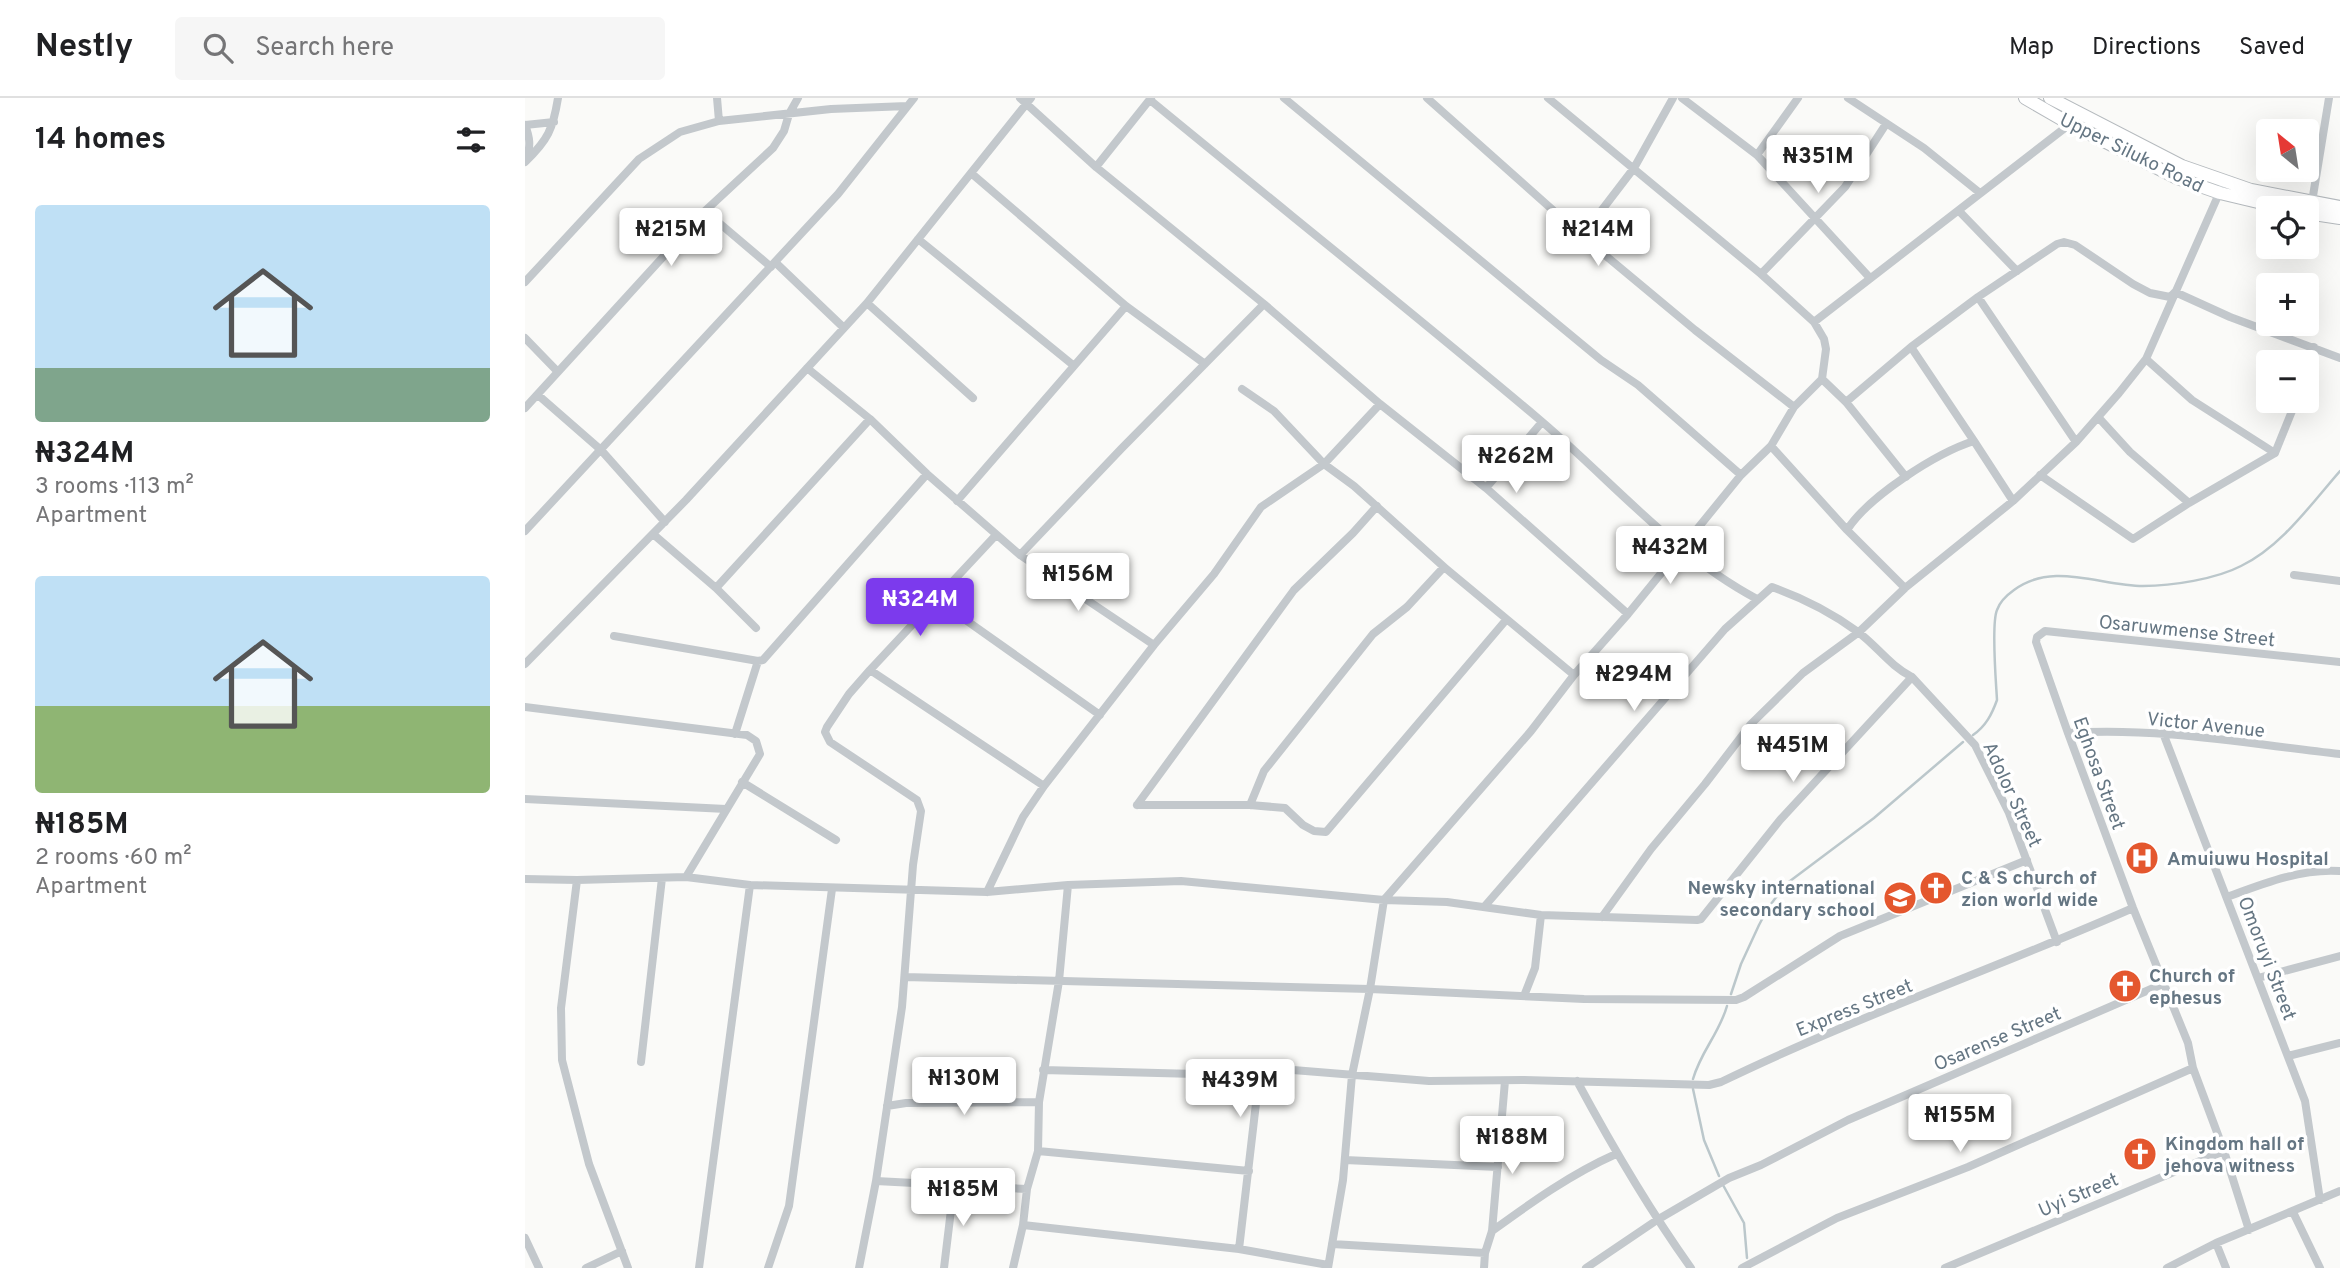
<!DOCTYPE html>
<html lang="en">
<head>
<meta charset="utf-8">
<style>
	:root { --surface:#fff; --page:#f6f6f6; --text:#202124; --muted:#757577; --line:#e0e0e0; --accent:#7c3aed }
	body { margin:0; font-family:Overpass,sans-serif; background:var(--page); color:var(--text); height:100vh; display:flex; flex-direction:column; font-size:26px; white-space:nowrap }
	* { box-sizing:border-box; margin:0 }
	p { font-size:23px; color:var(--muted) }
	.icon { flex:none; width:38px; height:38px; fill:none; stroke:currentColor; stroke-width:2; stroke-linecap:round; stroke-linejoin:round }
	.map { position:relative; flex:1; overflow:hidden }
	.side { display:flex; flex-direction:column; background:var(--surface); width:525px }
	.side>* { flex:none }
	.needle { width:46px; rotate:330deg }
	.tools { position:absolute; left:1731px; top:21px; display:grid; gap:14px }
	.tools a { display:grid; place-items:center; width:63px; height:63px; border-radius:7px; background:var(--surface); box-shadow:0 7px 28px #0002; font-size:35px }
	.price { position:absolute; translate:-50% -60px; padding:0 16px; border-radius:7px; background:#fff; color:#222; font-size:23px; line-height:46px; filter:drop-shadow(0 2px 4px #0008) }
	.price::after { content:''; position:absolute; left:50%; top:42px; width:21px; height:16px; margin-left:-10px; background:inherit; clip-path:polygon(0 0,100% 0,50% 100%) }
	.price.current { background:var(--accent); color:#fff }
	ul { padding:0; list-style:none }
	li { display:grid; align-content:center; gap:14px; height:371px; padding:0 35px }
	li span { display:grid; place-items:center; height:217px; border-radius:7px; color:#555 }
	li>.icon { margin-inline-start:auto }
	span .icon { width:126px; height:126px; fill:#fffc; stroke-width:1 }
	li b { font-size:30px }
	h2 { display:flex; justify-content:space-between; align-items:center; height:84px; padding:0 35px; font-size:30px }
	header { display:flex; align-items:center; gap:42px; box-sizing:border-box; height:98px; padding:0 35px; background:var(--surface); border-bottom:2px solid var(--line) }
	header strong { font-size:33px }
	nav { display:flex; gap:38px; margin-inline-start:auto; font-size:24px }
	.search { width:490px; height:63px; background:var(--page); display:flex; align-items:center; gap:18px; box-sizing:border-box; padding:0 24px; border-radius:7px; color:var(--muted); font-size:26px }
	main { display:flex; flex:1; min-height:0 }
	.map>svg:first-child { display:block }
</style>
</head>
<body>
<header>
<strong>Nestly</strong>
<div class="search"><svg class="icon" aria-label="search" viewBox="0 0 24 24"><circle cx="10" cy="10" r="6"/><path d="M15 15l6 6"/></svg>Search here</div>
<nav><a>Map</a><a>Directions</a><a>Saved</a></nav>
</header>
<main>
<section class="side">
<h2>14 homes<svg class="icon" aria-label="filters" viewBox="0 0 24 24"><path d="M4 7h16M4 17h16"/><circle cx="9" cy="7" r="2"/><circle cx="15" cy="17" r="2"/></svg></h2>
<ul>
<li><span style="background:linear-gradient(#bfe0f5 75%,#7fa58c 0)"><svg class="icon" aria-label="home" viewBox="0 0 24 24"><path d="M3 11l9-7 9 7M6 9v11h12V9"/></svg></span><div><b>₦324M</b><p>3 rooms · 113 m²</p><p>Apartment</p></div></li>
<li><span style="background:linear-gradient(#bfe0f5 60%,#8fb573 0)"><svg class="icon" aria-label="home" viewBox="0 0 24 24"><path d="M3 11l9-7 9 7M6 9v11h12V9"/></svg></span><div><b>₦185M</b><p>2 rooms · 60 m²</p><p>Apartment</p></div></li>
</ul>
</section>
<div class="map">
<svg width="1815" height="1170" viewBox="0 0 1815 1170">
	<rect width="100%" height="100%" fill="#fafaf8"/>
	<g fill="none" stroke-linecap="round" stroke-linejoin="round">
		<path stroke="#bbc7cb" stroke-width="2.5" d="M1448 637C1461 628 1467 616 1472 602 1471 583 1466 526 1472 512 1475 503 1482 497 1489 492 1528 463 1575 488 1618 488 1647 488 1691 481 1716 468 1757 448 1786 406 1815 373
			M1206 896 1216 866 1234 827 1243 810 1261 786 1349 720 1438 644
			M1168 981C1176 953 1194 936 1202 908
			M1168 991 1179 1042 1194 1078
			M1198 1087 1219 1125 1222 1160"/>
		<defs>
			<path id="primary" d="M1500 0 1545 26 1652 80 1695 95 1758 110
				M1525 0 1657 68 1726 92 1815 109
				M1782 115 1815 120"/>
		</defs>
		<use href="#primary" stroke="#b5babe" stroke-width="14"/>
		<path stroke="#c3c8cc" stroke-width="8" d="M192 0 194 23
			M495 0 571 69 739 206 855 306 961 390 1103 516
			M759 0 1076 262 1113 287 1216 377 1246 348 1269 309 1297 281 1301 251 1299 241 1289 224 1236 176 1023 0
			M902 0 1057 138 1170 232 1269 309
			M1157 0 1232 57 1345 180
			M1323 0 1399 50 1455 95
			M625 2C755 109 887 214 1015 322 1086 382 1149 457 1232 501
			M0 27C5 40 6 48 1 61
			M0 27 29 24
			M1232 57 1273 0
			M0 64C23 42 28 31 33 0
			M571 69 626 0
			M446 75 601 208 680 266
			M1787 104 1804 0
			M180 113 246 169
			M1434 113 1492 173
			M1057 138 1109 70 1148 0
			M393 141 548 267
			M251 165 319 230
			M1236 176 1320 89 1361 26
			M0 184 114 61 155 34 194 23 306 11 382 8
			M1453 199 1551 344
			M342 205 448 300
			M1289 224 1545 26
			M0 240 32 273
			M1386 249 1449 343
			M1621 261 1667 302 1750 355
			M282 270 345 321 402 376 495 457 597 350 739 206
			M1782 272 1789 249
			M1297 281 1321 304 1381 379
			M717 291 749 313 799 366 829 388 919 469 1049 577 1006 633 859 802 845 891 827 977 818 1082 803 1170
			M13 297 76 352 140 424
			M1321 304 1386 249 1453 199 1532 146 1539 144 1550 147 1608 186 1625 195 1645 199 1650 194 1705 219 1815 260
			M0 310 180 113 248 50 259 33 264 16 273 0
			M1573 319 1605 354 1664 405
			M1246 348 1322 432 1380 490
			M1515 377 1608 441 1664 405 1750 355 1771 303
			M961 390 1017 324
			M432 403 601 208
			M1322 432C1343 399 1411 355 1449 343L1488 403
			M0 433 313 96 389 0
			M128 436 191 490 231 530
			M495 457 629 547
			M1769 477 1815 483
			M191 490 345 321
			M411 501 575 617
			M89 538 233 563 238 562 402 376
			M0 566 161 402 342 205 506 0
			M345 572 519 688
			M1049 577 1103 516 1216 377
			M0 609 222 637 231 643 235 656 161 779
			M1543 635C1634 629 1724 646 1815 656
			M1638 635 1780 1003 1795 1102
			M210 636 233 563
			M217 684 311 742
			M0 701 201 711
			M612 707H725L760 710 778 727 789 733 801 734 981 522
			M612 707 769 492 828 435 852 408
			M725 707 739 673 848 536 882 509 919 469
			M0 781 52 782 161 779 225 787 462 794 543 787 656 783 859 802 922 804 1016 817 1172 822 1176 821 1255 722 1387 579
			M52 782 36 910 37 962 64 1066 103 1170
			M462 794 498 719 519 688 629 547 689 476 736 409 799 366 855 306
			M1702 799C1737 786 1777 770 1815 773
			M959 809 1200 531 1247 489C1278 500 1306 514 1333 534 1352 548 1365 568 1387 579L1450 647 1484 715 1532 844
			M1077 819 1126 751 1180 686 1226 626 1278 575 1334 534 1380 490 1488 403 1551 344 1594 295 1621 261 1696 91
			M380 879 845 891 1059 901 1211 902 1219 899 1315 838 1502 762
			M1733 880 1815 858
			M999 898 1010 870 1016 817
			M1763 958 1815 945
			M116 964 137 780
			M518 972 671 976 768 972 904 983 998 982 1184 987 1196 984C1330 919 1472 870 1608 810
			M1052 983C1087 1048 1123 1110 1166 1170
			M362 1008 381 1005 514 1004
			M513 1053 724 1073
			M820 1062 973 1069
			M351 1083 502 1091
			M1768 1114 1795 1170
			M498 1127 714 1151 803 1167
			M1724 1132 1699 1053 1668 970 1663 945 1608 810 1543 635 1511 544 1512 539 1520 533 1815 564
			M967 1133C1007 1104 1046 1076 1091 1056
			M0 1140 14 1170
			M1691 1145 1701 1170
			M807 1146 960 1155
			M714 1151 735 971
			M61 1170 97 1153
			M174 1170 225 787
			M243 1170 264 1108 307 791
			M334 1170 351 1083 377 909 388 767 396 713 392 702 305 644 300 634 302 629 324 596 345 572 471 437
			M419 1170 429 1087
			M488 1170 498 1127 502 1091 513 1053 514 1004 534 883 543 787
			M959 1170 960 1155 967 1133 980 983
			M1061 1170 1132 1122 1204 1080 1236 1067 1323 1022 1640 885
			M1217 1170 1312 1120 1443 1069 1668 970
			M1420 1170 1699 1053
			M1642 1170 1691 1145 1815 1093"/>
		<use href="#primary" stroke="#fff" stroke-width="12"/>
	</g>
	<defs>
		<symbol id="hospital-disc" viewBox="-11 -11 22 22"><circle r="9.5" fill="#e4572e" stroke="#fff"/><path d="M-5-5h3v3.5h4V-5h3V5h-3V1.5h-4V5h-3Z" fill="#fff"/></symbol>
		<symbol id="church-disc" viewBox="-11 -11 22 22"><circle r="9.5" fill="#e4572e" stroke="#fff"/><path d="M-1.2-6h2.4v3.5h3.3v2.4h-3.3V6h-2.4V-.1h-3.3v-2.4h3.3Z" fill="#fff"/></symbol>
		<symbol id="school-disc" viewBox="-11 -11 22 22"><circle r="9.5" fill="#e4572e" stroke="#fff"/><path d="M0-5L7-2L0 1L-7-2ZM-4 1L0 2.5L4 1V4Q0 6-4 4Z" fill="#fff"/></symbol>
	</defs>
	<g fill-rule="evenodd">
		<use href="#hospital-disc" x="1598" y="741" width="38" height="38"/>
		<use href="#church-disc" x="1392" y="771" width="38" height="38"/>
		<use href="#school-disc" x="1356" y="781" width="38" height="38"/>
		<use href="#church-disc" x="1581" y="869" width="38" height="38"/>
		<use href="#church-disc" x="1596" y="1037" width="38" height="38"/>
	</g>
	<g text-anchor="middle" stroke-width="7" stroke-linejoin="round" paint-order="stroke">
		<g font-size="19" fill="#657683" stroke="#fff">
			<text transform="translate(1607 54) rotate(26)" y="7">Upper Siluko Road</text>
			<text transform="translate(1662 532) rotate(6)" y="7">Osaruwmense Street</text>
			<text transform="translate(1681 626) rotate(6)" y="7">Victor Avenue</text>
			<text transform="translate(1575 675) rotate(70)" y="7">Eghosa Street</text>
			<text transform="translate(1488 696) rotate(65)" y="7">Adolor Street</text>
			<text transform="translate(1743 860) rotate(69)" y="7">Omoruyi Street</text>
			<text transform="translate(1329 909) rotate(-22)" y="7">Express Street</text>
			<text transform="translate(1472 940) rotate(-23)" y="7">Osarense Street</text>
			<text transform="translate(1553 1096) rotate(-23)" y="7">Uyi Street</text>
		</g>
		<g font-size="19" font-weight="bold" fill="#657683" stroke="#fff" text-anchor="start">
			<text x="1642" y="767">Amuiuwu Hospital</text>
			<text x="1436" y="786">C &amp; S church of<tspan x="1436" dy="22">zion world wide</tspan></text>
			<text x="1350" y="796" text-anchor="end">Newsky international<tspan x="1350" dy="22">secondary school</tspan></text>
			<text x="1624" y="884">Church of<tspan x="1624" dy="22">ephesus</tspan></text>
			<text x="1640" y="1052">Kingdom hall of<tspan x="1640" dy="22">jehova witness</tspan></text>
		</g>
	</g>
</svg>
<div class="tools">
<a><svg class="needle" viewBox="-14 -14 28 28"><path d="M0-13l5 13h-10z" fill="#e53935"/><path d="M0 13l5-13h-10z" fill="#757577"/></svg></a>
<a><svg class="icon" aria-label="locate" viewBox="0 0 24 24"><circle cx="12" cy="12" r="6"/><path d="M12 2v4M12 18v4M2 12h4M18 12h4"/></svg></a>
<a>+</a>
<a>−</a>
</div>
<b class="price" style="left:1293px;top:97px">₦351M</b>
<b class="price" style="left:146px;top:170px">₦215M</b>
<b class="price" style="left:1073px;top:170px">₦214M</b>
<b class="price" style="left:991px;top:397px">₦262M</b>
<b class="price" style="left:1145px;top:488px">₦432M</b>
<b class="price" style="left:553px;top:515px">₦156M</b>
<b class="price current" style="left:395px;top:540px">₦324M</b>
<b class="price" style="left:1109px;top:615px">₦294M</b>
<b class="price" style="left:1268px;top:686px">₦451M</b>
<b class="price" style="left:439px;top:1019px">₦130M</b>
<b class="price" style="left:715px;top:1021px">₦439M</b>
<b class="price" style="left:1435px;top:1056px">₦155M</b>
<b class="price" style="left:987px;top:1078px">₦188M</b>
<b class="price" style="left:438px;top:1130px">₦185M</b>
</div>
</main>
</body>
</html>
